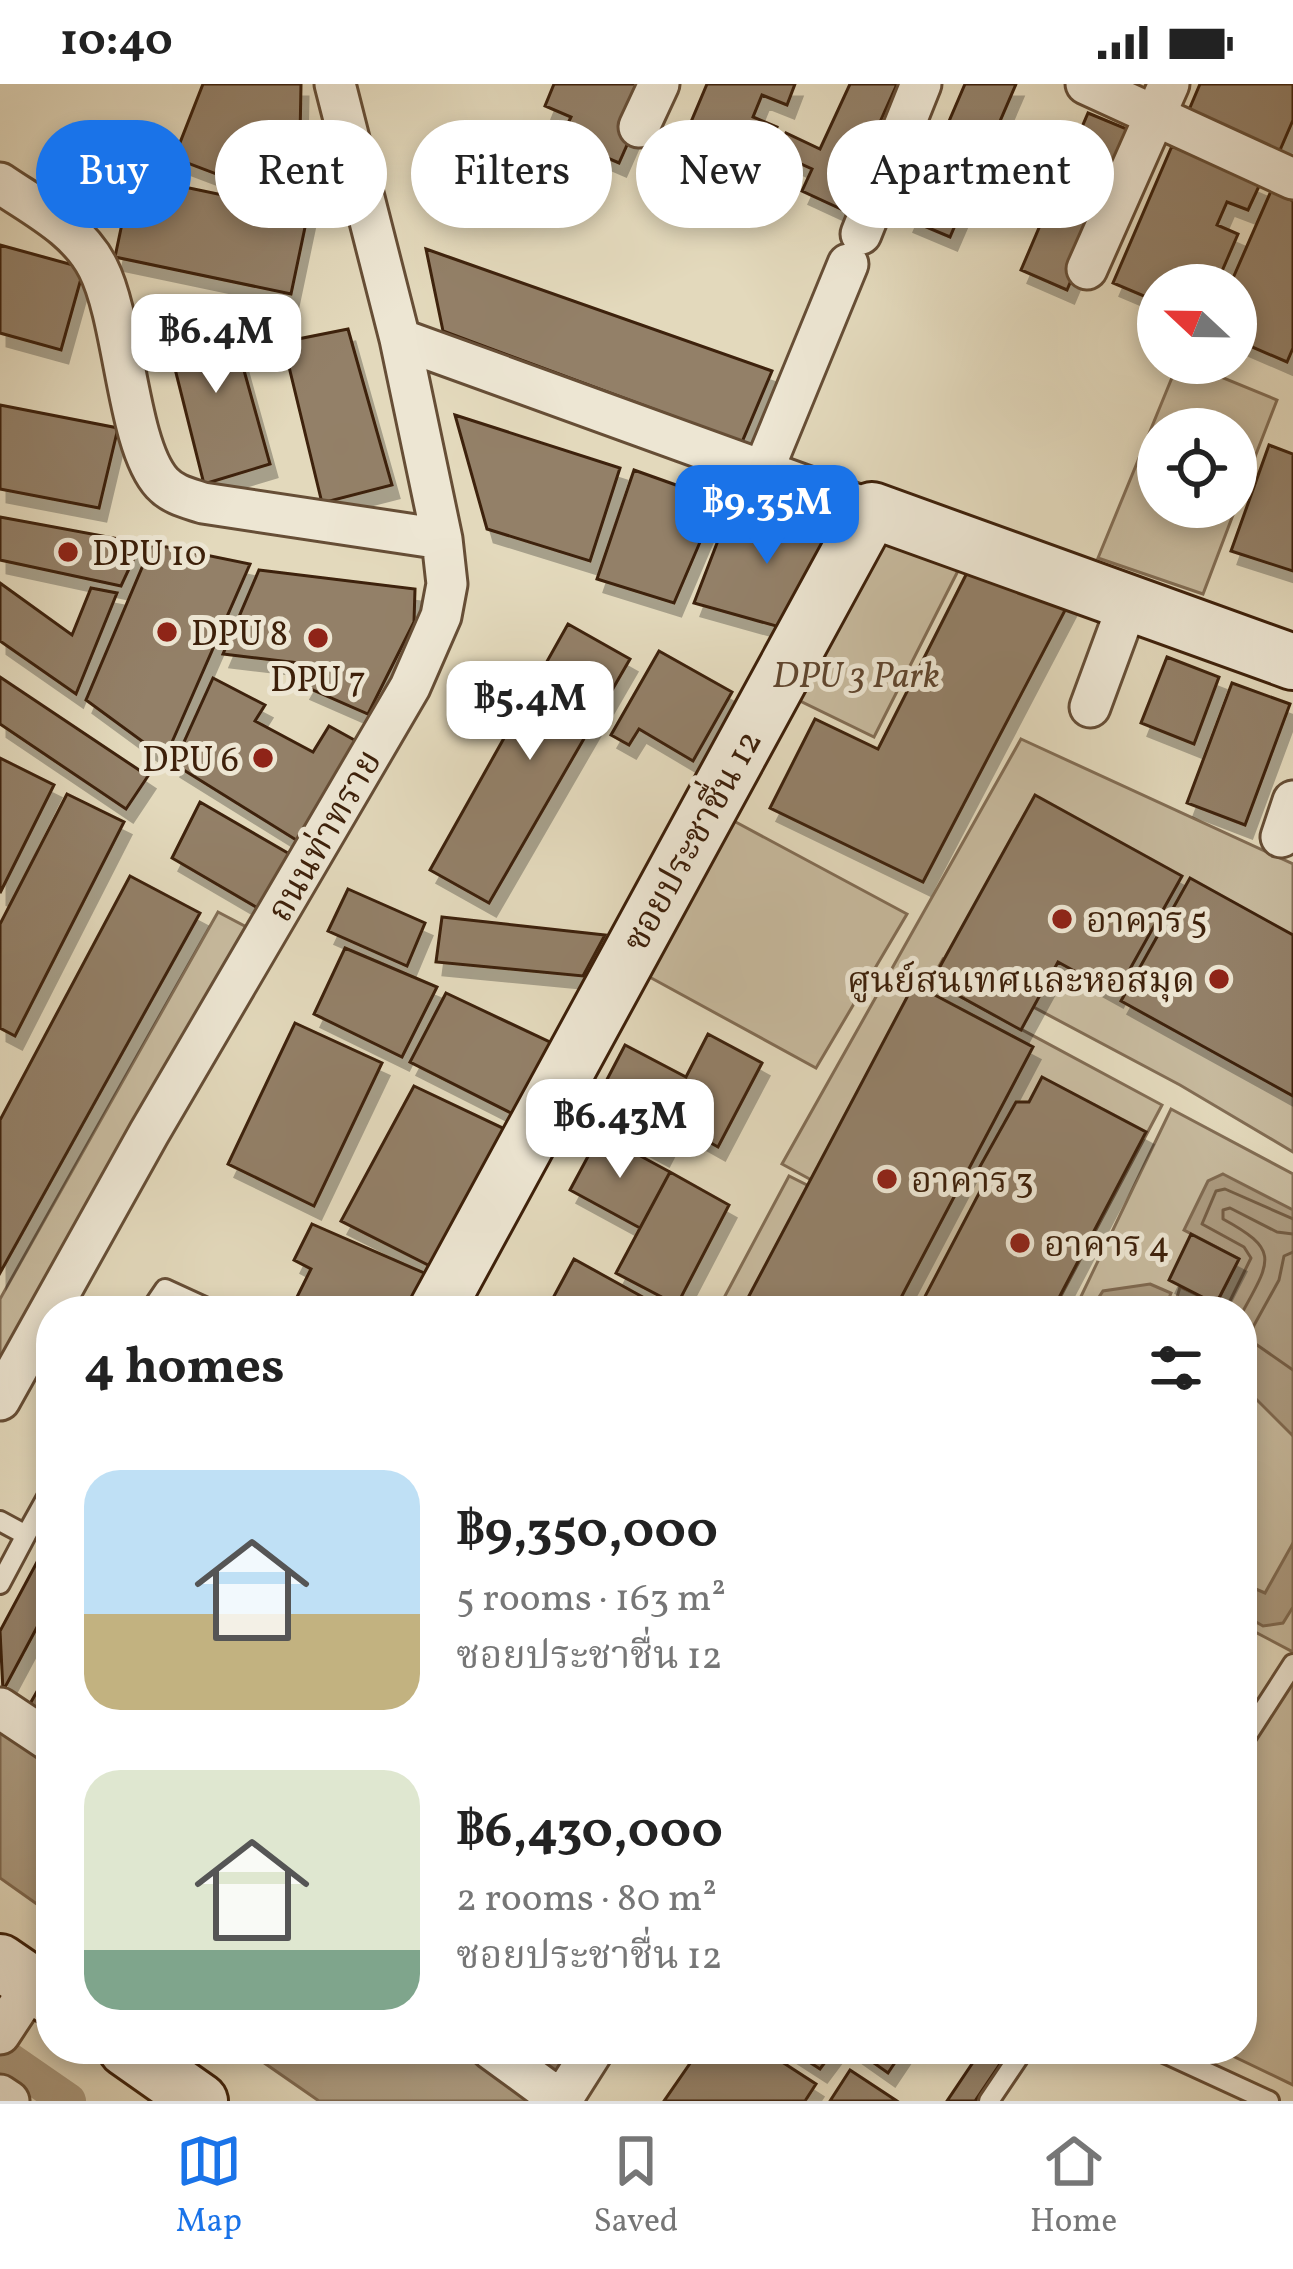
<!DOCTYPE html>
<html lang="en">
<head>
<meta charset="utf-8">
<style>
	:root { --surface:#fff; --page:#f2f2f2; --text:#222; --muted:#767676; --line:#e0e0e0; --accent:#1a73e8 }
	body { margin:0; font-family:Vollkorn,"Noto Serif Thai",serif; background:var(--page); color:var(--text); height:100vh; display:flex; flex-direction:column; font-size:45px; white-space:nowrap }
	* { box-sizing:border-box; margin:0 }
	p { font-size:39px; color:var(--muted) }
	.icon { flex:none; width:66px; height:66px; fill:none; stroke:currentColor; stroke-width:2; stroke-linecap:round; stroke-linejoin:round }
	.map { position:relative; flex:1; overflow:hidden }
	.panel { position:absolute; left:36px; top:1212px; width:1221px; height:768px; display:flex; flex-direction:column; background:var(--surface); border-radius:48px; box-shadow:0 6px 18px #0003 }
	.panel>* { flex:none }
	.top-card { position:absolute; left:36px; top:36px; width:1221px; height:108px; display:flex; gap:24px }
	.needle { width:78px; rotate:292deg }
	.controls { position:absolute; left:1137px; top:180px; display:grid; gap:24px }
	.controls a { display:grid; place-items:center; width:120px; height:120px; border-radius:50%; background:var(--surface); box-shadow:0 6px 18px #0003; font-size:60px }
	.price { position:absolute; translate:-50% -102px; padding:0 27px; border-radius:24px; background:#fff; color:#222; font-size:39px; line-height:78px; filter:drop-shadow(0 3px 6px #0008) }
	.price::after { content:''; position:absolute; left:50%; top:72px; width:36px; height:27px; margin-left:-18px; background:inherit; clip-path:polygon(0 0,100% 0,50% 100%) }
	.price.current { background:var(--accent); color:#fff }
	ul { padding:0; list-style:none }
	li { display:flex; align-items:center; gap:36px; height:300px; padding:0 48px }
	li span { display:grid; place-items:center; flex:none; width:336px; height:240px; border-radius:36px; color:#555 }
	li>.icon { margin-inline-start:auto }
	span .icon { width:144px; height:144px; fill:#fffc; stroke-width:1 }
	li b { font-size:51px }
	h2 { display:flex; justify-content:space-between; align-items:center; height:144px; padding:0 48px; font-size:51px }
	.chip { padding:0 42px; border-radius:54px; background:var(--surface); box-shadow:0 6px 18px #0003; font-size:42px; line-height:108px }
	.chip.current { background:var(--accent); color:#fff }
	.status { display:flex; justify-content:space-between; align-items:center; height:84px; padding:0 60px; background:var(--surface); direction:ltr }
	.status svg { height:33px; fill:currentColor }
	.tab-bar { display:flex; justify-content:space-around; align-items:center; height:168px; border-top:3px solid var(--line); background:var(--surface); font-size:33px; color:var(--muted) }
	.tab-bar a { display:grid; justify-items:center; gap:6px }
	.tab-bar .current { color:var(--accent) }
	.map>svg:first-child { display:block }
</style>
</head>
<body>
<div class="status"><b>10:40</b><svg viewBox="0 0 49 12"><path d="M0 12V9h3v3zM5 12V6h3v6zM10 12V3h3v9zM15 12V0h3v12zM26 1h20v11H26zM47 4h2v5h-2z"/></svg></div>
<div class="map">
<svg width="1293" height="2017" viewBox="0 0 1293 2017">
	<defs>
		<filter id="shadow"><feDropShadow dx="7" dy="13" stdDeviation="0" flood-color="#0004"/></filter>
	</defs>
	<rect width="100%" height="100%" fill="#e3d9bc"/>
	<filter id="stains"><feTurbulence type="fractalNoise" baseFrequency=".00167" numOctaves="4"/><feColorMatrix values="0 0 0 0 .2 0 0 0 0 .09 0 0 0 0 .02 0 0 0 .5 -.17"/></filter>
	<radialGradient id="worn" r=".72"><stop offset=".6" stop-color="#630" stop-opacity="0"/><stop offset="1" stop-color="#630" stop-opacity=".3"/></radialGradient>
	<path fill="#c7ba9e" stroke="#826d54" stroke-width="3" d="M1178 279H1187L1277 316 1236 422V345H1158V423H1236L1203 510 1098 474Z
		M886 441 966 471 874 653 792 613Z
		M1021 655 1293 780V1068L1180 1001 943 875 817 1099 782 1080Z
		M732 736 907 830 816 984 644 890Z
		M218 828 254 847 0 1300V1215Z
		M939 901 1162 1021 1053 1227H717L789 1092 821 1108Z
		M1171 1025 1293 1090V1568L1242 1541V1227H1074Z
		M1293 1582V2001L1218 1965H1242V1661Z"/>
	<path fill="#ab9a7f" stroke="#7f6950" stroke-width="3" d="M1223 1090 1293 1126V1352L1242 1301V1227H1173L1180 1203 1216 1220 1239 1175 1184 1146 1208 1097Z
		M1150 1200 1171 1209 1164 1227H1090L1103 1207Z
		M1293 1459V1523L1283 1539 1263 1542 1242 1530V1499L1265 1509Z
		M0 1638 51 1673V1830L0 1794Z
		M244 1965H467L542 2017H319Z"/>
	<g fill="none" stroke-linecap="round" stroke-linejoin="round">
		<path stroke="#745d44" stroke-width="3" d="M1293 1168 1284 1172 1279 1196 1247 1254 1293 1286
			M1225 1227 1251 1174 1244 1163 1202 1140 1216 1107 1225 1105 1293 1135
			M1242 1229C1271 1176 1280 1166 1223 1135V1126L1230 1124 1277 1148 1293 1150"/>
		<path stroke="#ab9a7f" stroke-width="36" d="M0 1970 68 2017"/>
	</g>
	<path fill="#938067" stroke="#3d200a" stroke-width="3" filter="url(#shadow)" d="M203 0H301L300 54 271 67 256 105 174 74Z
		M554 0H654L619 79 561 54 571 33 545 22Z
		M707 0H795L787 21 762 11 753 33 777 43 767 68 741 57 736 70 762 80 755 96 680 64Z
		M850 0H897L841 125 802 107 812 85 777 69 786 49 820 65Z
		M965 0H1016L950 153 907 135Z
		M1200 0H1293V36L1277 73 1186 33Z
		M1088 29 1134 48 1067 206 1021 186Z
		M1172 62 1260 100 1248 126 1227 118 1217 141 1238 150 1216 201H1158V218L1113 199Z
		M132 92 308 129 291 210 115 173Z
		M1271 107 1293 117V264L1287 278 1236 256V201H1230Z
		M0 161 84 184 61 266 0 249Z
		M426 165 772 287 742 358 443 247Z
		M227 225 270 380 204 400 164 241Z
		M348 245 392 401 322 419 283 258Z
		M0 321 118 344 99 424 0 405Z
		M455 331 620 384 590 477 487 445Z
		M1269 361 1293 370V487L1231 467Z
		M634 386 718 416 674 519 597 495Z
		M734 415 847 458 794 547 694 519Z
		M0 433 141 459 121 502 0 476Z
		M152 460 250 480 165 674 86 616Z
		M975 473 1073 511 923 798 770 724 815 635 878 665Z
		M259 486 415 505 414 538 368 630 304 602 316 581 223 570Z
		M0 499 72 551 91 504 117 509 76 610 0 557Z
		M568 540 630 575 489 819 430 786Z
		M659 567 732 608 693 677 639 645 629 661 611 651Z
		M1167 573 1219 593 1194 660 1141 639Z
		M0 593 148 692 126 725 0 640Z
		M213 594 265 621 255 637 313 668 329 642 358 658 301 759 174 680Z
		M1232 599 1290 620 1245 741 1187 719Z
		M0 674 54 701 0 809Z
		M67 710 124 738 15 952 0 944V840Z
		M1035 711 1182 792 1116 910 1058 878 1021 946 932 897Z
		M200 718 293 772 261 826 172 774Z
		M130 792 200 829 0 1189V1036Z
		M1190 794 1293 851V1012L1121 917Z
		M348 805 425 839 407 882 328 847Z
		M442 833 605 851 583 892 436 878Z
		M345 864 437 903 402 973 314 930Z
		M914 900 1033 963 894 1227H741Z
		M446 909 554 960 515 1031 410 978Z
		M295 939 382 979 314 1122 228 1080Z
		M708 950 762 979 718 1063 677 1040 662 1069 589 1030 625 961 686 993Z
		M1042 993 1146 1048 1052 1227H930L920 1222 986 1096 978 1086 1016 1018H1029Z
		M414 1002 511 1048 440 1187 341 1137Z
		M600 1050 670 1088 640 1144 570 1106Z
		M670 1088 729 1121 677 1221 616 1189Z
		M312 1140 431 1192 415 1227H290L311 1185 294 1176Z
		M1191 1150 1239 1175 1216 1220 1169 1196Z
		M574 1175 668 1227H546Z
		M51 1452V1517L3 1607 0 1547Z
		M51 1583V1640L27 1625Z
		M523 1965H578L558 1991Z
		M700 1965H762L816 2000 805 2017H664Z
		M789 1965H835L820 1985Z
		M854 1965H904L888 1989Z
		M982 1965H1010L975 2017H947Z
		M850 1986 897 2017H830Z"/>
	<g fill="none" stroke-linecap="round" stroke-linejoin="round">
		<defs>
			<path id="service" d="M150 1227 165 1205 213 1227
				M0 1437 26 1451 51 1406
				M0 1500 26 1451
				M1242 1659 1293 1580
				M1156 1965 1269 2017
				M989 2017 1024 1965"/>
			<path id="minor" d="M1086 0 1293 95
				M639 43 659 0
				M0 99C35 123 78 144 98 184 125 237 127 361 162 399 173 411 188 414 203 419L442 455
				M861 150 921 0
				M1087 185 1169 0
				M400 255 872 426
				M763 387 848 180
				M1090 623 1128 520
				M1281 753 1293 717
				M0 1316 149 1049 410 603 441 532 447 500 442 455 400 255 335 0
				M0 1624 51 1658
				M0 1950 33 1900
				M491 1965 562 2017
				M0 2011 9 2017
				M561 2017 594 1965"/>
			<path id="secondary" d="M436 1227 872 426 1293 578
				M0 1878 51 1913
				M126 1965 200 2017"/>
		</defs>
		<use href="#service" stroke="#664e36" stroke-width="24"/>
		<use href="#minor" stroke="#664e36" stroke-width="45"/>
		<use href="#secondary" stroke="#3d200a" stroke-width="60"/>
		<use href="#service" stroke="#ede6d3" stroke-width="18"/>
		<use href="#minor" stroke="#ede6d3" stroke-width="39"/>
		<use href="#secondary" stroke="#ede6d3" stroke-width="54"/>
	</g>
	<g fill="#8f2418" stroke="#ede6d3" stroke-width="4.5">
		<circle cx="68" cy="468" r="12"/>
		<circle cx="167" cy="548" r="12"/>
		<circle cx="318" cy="554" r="12"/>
		<circle cx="263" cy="674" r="12"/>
		<circle cx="1062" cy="835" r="12"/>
		<circle cx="1219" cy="895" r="12"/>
		<circle cx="887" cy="1095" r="12"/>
		<circle cx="1020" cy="1159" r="12"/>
	</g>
	<g text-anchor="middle" stroke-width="10" stroke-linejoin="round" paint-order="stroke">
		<g font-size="36" fill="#3d200a" stroke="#ede6d3" text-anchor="start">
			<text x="92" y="481">DPU 10</text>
			<text x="191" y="561">DPU 8</text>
			<text x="318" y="607" text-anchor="middle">DPU 7</text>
			<text x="239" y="687" text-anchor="end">DPU 6</text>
			<text x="1086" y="848">อาคาร 5</text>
			<text x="1195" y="908" text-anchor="end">ศูนย์สนเทศและหอสมุด</text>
			<text x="911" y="1108">อาคาร 3</text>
			<text x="1044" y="1172">อาคาร 4</text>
		</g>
		<g font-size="36" font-style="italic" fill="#60462f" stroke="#ede6d3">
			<text x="856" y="603">DPU 3 Park</text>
		</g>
		<g font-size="36" fill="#3d200a" stroke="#ede6d3">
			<text transform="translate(323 751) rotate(-60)" y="13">ถนนท่าทราย</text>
			<text transform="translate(691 756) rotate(-61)" y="13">ซอยประชาชื่น 12</text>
		</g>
	</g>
	<rect width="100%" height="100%" filter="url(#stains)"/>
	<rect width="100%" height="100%" fill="url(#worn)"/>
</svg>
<div class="controls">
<a><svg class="needle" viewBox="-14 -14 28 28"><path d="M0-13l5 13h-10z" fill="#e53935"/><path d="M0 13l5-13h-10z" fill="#767676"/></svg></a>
<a><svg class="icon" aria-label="locate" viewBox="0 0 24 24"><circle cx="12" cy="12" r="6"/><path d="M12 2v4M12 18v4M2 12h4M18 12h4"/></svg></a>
</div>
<b class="price" style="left:216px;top:312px">฿6.4M</b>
<b class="price current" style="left:767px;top:483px">฿9.35M</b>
<b class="price" style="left:530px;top:679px">฿5.4M</b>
<b class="price" style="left:620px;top:1097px">฿6.43M</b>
<div class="top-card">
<a class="chip current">Buy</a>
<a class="chip">Rent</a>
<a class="chip">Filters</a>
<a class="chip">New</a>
<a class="chip">Apartment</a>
</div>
<section class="panel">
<h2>4 homes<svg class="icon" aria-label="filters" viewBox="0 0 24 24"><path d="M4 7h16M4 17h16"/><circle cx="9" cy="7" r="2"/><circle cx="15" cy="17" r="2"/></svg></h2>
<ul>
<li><span style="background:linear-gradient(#bfe0f5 60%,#c2b280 0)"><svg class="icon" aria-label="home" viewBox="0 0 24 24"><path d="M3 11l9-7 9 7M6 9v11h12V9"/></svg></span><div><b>฿9,350,000</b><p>5 rooms · 163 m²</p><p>ซอยประชาชื่น 12</p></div></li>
<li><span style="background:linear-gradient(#dfe7d0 75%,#7fa58c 0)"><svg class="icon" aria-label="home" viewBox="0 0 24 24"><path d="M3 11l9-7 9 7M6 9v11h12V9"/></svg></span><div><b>฿6,430,000</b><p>2 rooms · 80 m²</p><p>ซอยประชาชื่น 12</p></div></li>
</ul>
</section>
</div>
<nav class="tab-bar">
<a class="current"><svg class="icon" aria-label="map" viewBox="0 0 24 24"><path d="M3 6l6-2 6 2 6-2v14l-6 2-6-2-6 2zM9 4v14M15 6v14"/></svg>Map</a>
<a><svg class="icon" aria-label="saved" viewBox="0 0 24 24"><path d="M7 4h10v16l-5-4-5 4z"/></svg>Saved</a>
<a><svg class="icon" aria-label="home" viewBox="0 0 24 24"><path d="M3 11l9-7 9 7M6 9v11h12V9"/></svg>Home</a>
</nav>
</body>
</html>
